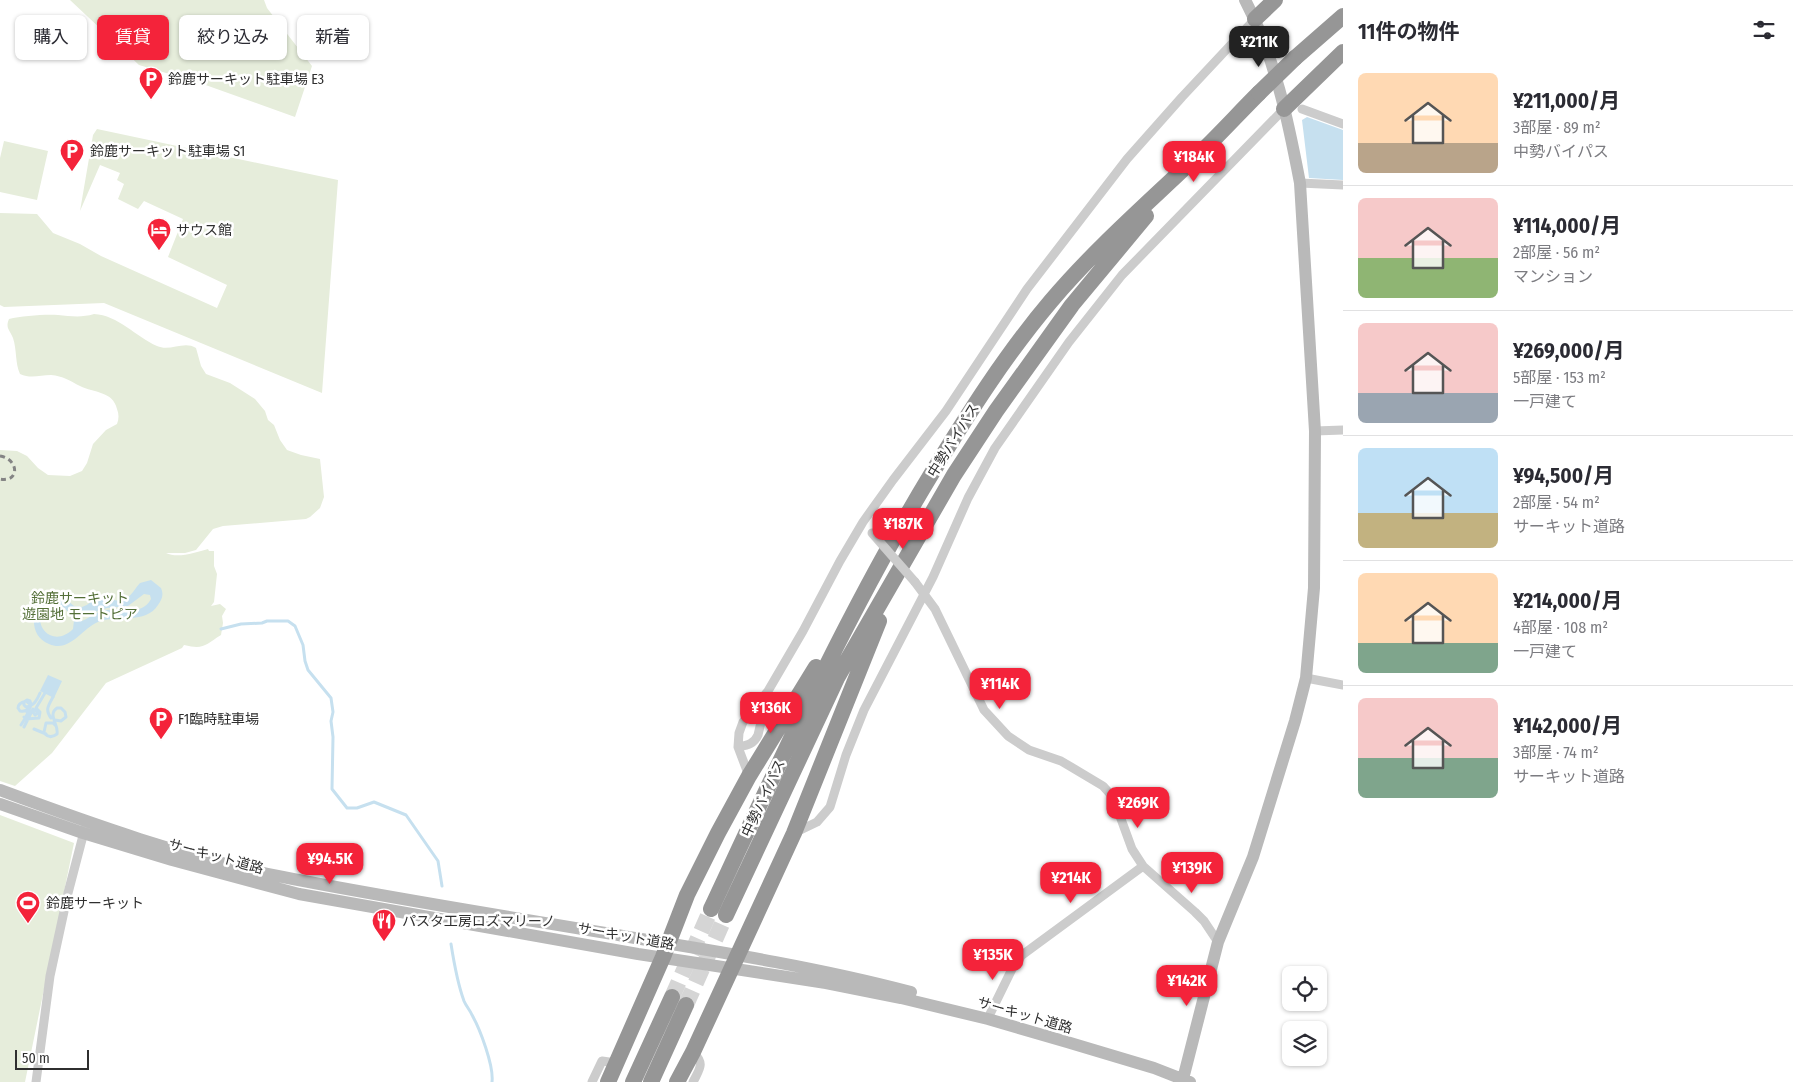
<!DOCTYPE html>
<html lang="ja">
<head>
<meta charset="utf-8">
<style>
	:root { --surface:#fff; --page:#f7f7f7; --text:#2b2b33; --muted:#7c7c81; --line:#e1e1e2; --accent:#f4233a }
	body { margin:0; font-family:"Fira Sans Condensed","Noto Sans JP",sans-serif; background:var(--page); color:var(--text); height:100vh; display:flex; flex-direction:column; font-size:19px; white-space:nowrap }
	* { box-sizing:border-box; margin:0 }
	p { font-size:16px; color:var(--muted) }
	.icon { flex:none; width:28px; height:28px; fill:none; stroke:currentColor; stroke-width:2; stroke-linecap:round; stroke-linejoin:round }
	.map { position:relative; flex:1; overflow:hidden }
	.panel { display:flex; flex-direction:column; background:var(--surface); width:450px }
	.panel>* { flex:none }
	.hud { position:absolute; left:15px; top:15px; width:475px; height:45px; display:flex; gap:10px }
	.fabs { position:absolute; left:1282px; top:966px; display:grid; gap:10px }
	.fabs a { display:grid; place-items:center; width:45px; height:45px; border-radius:8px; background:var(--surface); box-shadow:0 1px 4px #0004; font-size:25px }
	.scale { position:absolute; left:15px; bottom:12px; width:74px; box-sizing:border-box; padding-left:5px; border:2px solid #2f2f2f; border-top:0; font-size:14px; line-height:18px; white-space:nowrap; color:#2f2f2f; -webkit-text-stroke:4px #fff; paint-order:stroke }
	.price { position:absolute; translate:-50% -42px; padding:0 11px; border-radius:10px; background:var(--accent); color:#fff; font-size:16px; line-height:32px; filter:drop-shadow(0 1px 2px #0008) }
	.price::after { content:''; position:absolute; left:50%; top:30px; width:15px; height:11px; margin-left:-8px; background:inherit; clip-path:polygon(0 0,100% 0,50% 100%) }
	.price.current { background:#222; color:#fff }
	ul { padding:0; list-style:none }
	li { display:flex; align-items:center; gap:15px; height:125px; padding:0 15px }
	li+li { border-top:1px solid var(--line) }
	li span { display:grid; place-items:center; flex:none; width:140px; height:100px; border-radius:8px; color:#555 }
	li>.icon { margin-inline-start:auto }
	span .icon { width:60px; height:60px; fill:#fffc; stroke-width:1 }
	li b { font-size:21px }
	h2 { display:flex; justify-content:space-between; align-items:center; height:60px; padding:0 15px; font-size:21px }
	.chip { padding:0 18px; border-radius:8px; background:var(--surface); box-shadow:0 1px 4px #0004; font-size:18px; line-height:45px }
	.chip.current { background:var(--accent); color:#fff }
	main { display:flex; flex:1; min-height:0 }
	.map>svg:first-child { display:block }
</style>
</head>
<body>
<main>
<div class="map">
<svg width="1343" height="1082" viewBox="0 0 1343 1082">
	<rect width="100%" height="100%" fill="#fff"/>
	<path fill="#e6eddb" d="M70 0H264L267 8 312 66 295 117 200 83 139 65Z
		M97 129 338 180 322 393 104 303 4 307 0 305V213L37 214 53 233 80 244 101 256 217 308 227 285 168 257 183 219 144 201 138 209 118 199 124 184 117 180 120 173 100 165 80 211 93 135Z
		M4 141 48 151 37 200 0 192V158Z
		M94 314C118 315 136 337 157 346 170 352 184 340 196 348L201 366 206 374 230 383 255 399 265 411 268 420 274 425 280 440 287 450 301 455 320 459 324 497 320 508 310 517 306 519 223 526 213 529 196 550 185 553H166C178 559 196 552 208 549L209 551H214V566L217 574 214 602 211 606 220 604 226 609 222 616 223 623 221 635C205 645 204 650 184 645L182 648 106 683 52 753 15 786 0 781V450L17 451 27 456 38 468 48 475 70 476 82 471 87 463 93 444 106 430 117 424C119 419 119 414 117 409 113 391 94 393 80 386 70 381 63 376 51 375 40 375 31 379 20 374 15 363 17 350 13 338 10 330 5 328 9 319 22 316 45 314 58 315 70 316 81 318 94 314Z
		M0 815 74 843 25 1082H0Z"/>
	<path fill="#c6e0ef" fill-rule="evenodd" d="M1307 117 1343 130V180L1309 178 1302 120Z
		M151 580 161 588C164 595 162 599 158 605 145 625 118 614 98 622 81 629 70 653 49 644 23 634 33 591 60 594L74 606 82 607C89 605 93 599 99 597 104 596 107 598 111 599 128 605 131 593 140 583ZM144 594 150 595 151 599C141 617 123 607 107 610 97 611 91 617 82 621L80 620 81 617 107 608 128 606ZM52 604C62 604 70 612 74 620L73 629C50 652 25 617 52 604Z
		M48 675 62 681 54 698 40 691Z"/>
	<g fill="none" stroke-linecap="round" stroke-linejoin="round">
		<path stroke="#c6e0ef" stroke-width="3" d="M221 629 241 624 262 623 267 621H288L295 626 303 645 305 661 308 670 331 698 333 712 331 721 333 737 332 789 347 808H357L374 802 406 815 438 861 442 886
			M36 708 45 693
			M27 712 35 710 38 713 35 715 33 712
			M24 717 26 719 39 718 40 712 37 709
			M51 718C45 710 48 706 53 697
			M21 725C25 719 30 711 30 704L26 701C22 702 18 704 18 708L20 711C27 712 33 708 30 701L27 700 24 702V705L26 707C34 706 37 700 40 693
			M24 727 33 709
			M34 729 46 734
			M44 732 46 723H53L55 725
			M45 734C49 738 53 737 57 734 59 724 47 715 57 708H61L65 712 66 717 61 721 55 720
			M451 944C454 963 457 982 464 1001 466 1006 470 1010 472 1015 480 1029 494 1066 492 1082"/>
		<path stroke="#d5d5d5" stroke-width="16" stroke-dasharray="16 8" stroke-linecap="butt" d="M672 997 711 909
			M686 1005 726 915"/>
		<path stroke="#ccc" stroke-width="9" d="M1302 109 1343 124
			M1300 183 1343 185
			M1315 431 1343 430
			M915 582 935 609 984 710 1008 736 1029 750 1061 761 1103 786 1113 797 1132 849 1143 866 1195 912 1204 921 1218 942
			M1306 678 1343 685
			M738 747C748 745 754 744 758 735L768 692
			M749 776 738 747 739 733 743 722 768 691 803 631 840 561 863 522 893 480 946 411 1027 289 1127 159 1182 97 1255 19
			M794 833 817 822 830 807 846 755 864 710 933 577 968 498 995 448 1069 342 1122 275 1284 109
			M990 1014 1012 969 1022 955 1143 866
			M693 1052C705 1064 700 1068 693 1082
			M36 1082 50 976 68 893 85 828
			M592 1082 602 1061 616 1063"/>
		<path stroke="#b9b9b9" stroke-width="12" d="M0 790C92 824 187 858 283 877 400 900 517 918 635 938 727 953 820 968 911 992
			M0 804 83 833 172 860 299 894 638 954 826 983 901 998 988 1019 1067 1042 1154 1068 1190 1082
			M1183 1079 1218 942 1253 857 1295 721 1306 678 1314 588 1315 431 1300 183C1288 120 1275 57 1245 0"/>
		<path stroke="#969696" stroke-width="16" d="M1255 19 1275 0
			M1295 58 1343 16
			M1284 109 1343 52
			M711 909C780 761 847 613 932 473 968 414 1006 354 1051 301 1095 249 1147 204 1196 157 1218 136 1238 114 1259 93
			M726 915 837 678 954 475 996 411 1072 305 1146 216
			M608 1082 663 957 687 895 718 833 749 776 816 667
			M633 1082 672 997
			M651 1082 686 1005
			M677 1082 693 1052 794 833 879 621"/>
		<path stroke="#848484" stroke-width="3" stroke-dasharray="5 4" stroke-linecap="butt" d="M0 456C19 459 20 483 0 479"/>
		<path stroke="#ccc" stroke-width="9" d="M872 533 915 582"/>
		<path stroke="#969696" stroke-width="16" d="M1259 93 1295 58"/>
	</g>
	<defs>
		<symbol id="parking-pin" viewBox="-11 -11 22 30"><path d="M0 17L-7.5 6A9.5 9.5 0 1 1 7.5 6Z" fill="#f4233a" stroke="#fff"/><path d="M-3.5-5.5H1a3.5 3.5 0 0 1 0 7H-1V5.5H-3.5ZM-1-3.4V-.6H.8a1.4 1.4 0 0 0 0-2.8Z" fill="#fff"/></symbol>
		<symbol id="hotel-pin" viewBox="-11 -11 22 30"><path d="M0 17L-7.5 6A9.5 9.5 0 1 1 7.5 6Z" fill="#f4233a" stroke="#fff"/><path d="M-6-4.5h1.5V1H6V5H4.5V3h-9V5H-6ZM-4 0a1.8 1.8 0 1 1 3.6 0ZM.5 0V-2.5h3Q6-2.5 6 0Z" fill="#fff"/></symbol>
		<symbol id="stadium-pin" viewBox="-11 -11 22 30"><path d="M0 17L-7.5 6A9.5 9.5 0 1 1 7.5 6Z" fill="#f4233a" stroke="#fff"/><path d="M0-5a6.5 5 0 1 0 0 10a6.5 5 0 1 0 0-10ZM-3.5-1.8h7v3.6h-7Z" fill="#fff"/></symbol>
		<symbol id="restaurant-pin" viewBox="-11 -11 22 30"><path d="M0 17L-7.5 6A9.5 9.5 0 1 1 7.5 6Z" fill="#f4233a" stroke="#fff"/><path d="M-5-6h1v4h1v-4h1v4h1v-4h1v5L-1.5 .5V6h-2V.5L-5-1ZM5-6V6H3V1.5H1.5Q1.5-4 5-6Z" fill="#fff"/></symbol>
	</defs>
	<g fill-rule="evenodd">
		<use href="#parking-pin" x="137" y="65" width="28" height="38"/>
		<use href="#parking-pin" x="58" y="137" width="28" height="38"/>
		<use href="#hotel-pin" x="145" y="216" width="28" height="38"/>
		<use href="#parking-pin" x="147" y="705" width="28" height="38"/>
		<use href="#stadium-pin" x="14" y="889" width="28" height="38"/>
		<use href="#restaurant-pin" x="370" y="907" width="28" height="38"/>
	</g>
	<g text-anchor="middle" stroke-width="5" stroke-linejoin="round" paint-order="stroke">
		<g font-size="14" fill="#2f2f2f" stroke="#fff" text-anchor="start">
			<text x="168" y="84">鈴鹿サーキット駐車場 E3</text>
			<text x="90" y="156">鈴鹿サーキット駐車場 S1</text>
			<text x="176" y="235">サウス館</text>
			<text x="178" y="724">F1臨時駐車場</text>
			<text x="46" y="908">鈴鹿サーキット</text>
			<text x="402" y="926">パスタ工房ロズマリーノ</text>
		</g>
		<g font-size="14" fill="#2f2f2f" stroke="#fff">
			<text transform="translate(953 440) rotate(-58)" y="5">中勢バイパス</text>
			<text transform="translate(763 798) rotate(-65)" y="5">中勢バイパス</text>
			<text transform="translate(216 856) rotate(15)" y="5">サーキット道路</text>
			<text transform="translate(626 936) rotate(10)" y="5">サーキット道路</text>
			<text transform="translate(1025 1015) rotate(16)" y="5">サーキット道路</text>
		</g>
		<g font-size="14" fill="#546f38" stroke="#fff">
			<text x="80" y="603">鈴鹿サーキット<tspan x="80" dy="16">遊園地 モートピア</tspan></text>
		</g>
	</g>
</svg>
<div class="fabs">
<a><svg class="icon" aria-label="locate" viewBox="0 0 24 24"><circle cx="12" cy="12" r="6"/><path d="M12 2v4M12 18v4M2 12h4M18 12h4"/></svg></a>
<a><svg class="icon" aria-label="layers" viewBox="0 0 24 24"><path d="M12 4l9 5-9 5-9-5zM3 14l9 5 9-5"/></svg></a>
</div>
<div class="scale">50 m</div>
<b class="price current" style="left:1259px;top:68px">¥211K</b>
<b class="price" style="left:1194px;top:183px">¥184K</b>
<b class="price" style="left:903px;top:550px">¥187K</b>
<b class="price" style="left:1000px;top:710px">¥114K</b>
<b class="price" style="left:771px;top:734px">¥136K</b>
<b class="price" style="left:1138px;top:829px">¥269K</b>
<b class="price" style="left:330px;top:885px">¥94.5K</b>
<b class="price" style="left:1192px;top:894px">¥139K</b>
<b class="price" style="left:1071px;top:904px">¥214K</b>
<b class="price" style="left:993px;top:981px">¥135K</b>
<b class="price" style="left:1187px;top:1007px">¥142K</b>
<div class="hud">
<a class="chip">購入</a>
<a class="chip current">賃貸</a>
<a class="chip">絞り込み</a>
<a class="chip">新着</a>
</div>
</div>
<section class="panel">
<h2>11件の物件<svg class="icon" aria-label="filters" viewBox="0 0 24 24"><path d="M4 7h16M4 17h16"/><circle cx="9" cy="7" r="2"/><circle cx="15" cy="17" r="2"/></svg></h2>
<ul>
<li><span style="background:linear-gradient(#ffd9b3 70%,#b9a48a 0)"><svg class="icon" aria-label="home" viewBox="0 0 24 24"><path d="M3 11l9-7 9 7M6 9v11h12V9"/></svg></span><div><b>¥211,000/月</b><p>3部屋 · 89 m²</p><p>中勢バイパス</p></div></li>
<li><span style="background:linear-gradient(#f6c9c9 60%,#8fb573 0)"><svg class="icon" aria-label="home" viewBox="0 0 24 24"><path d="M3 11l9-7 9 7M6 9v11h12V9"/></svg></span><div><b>¥114,000/月</b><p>2部屋 · 56 m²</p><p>マンション</p></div></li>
<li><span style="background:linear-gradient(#f6c9c9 70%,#9aa5b1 0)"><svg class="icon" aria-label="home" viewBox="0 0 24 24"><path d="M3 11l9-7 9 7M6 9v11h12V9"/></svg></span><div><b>¥269,000/月</b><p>5部屋 · 153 m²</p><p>一戸建て</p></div></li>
<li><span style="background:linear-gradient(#bfe0f5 65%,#c2b280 0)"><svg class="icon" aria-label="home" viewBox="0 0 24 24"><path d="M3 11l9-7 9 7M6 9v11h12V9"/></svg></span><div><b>¥94,500/月</b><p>2部屋 · 54 m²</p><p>サーキット道路</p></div></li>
<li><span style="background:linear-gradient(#ffd9b3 70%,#7fa58c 0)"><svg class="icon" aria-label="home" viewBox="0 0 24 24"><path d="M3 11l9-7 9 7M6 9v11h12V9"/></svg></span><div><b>¥214,000/月</b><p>4部屋 · 108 m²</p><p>一戸建て</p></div></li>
<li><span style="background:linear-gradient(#f6c9c9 60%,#7fa58c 0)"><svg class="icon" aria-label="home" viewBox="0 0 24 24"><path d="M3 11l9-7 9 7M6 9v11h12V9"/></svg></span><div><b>¥142,000/月</b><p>3部屋 · 74 m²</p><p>サーキット道路</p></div></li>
</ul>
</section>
</main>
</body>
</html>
